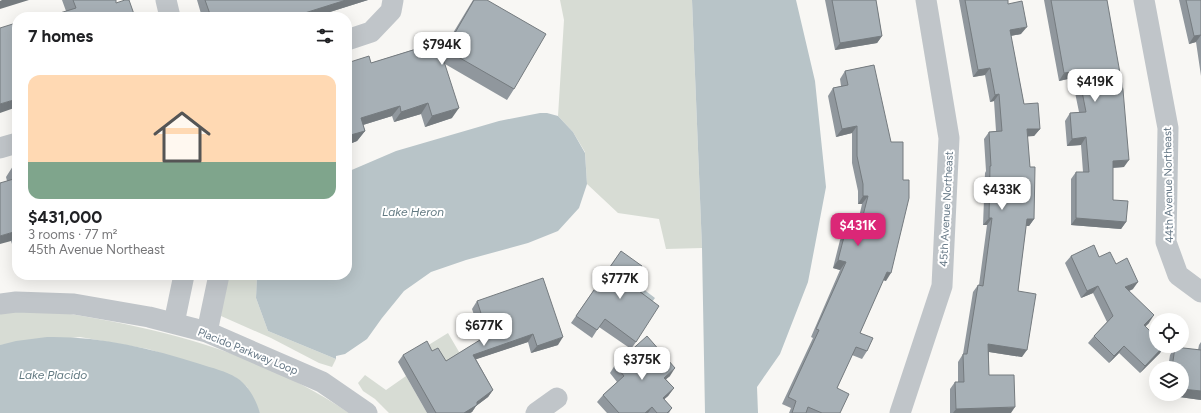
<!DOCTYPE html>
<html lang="en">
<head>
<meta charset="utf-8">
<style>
	:root { --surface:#fff; --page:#f2f2f2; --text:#202124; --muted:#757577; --accent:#db2777 }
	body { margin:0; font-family:Figtree,sans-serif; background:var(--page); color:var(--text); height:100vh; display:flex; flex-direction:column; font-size:15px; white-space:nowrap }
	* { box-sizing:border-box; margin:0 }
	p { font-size:13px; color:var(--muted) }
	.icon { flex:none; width:22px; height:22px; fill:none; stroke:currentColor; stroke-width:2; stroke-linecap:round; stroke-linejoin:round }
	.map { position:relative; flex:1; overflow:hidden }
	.sheet { position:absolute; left:12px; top:12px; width:340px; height:268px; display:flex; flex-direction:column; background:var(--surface); border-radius:16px; box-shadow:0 4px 16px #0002 }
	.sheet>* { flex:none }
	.controls { position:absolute; left:1149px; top:313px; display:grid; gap:8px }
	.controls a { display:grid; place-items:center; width:40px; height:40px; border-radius:50%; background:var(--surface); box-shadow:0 4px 16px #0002; font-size:20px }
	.price { position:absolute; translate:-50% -34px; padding:0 9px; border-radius:8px; background:#fff; color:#222; font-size:13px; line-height:26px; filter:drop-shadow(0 1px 2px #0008) }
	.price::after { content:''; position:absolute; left:50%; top:24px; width:12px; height:9px; margin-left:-6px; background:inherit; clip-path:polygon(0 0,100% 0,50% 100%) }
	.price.on { background:var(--accent); color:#fff }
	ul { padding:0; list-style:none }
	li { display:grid; align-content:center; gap:8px; height:212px; padding:0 16px }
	li span { display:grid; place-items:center; height:124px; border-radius:12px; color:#555 }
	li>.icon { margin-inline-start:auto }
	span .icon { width:72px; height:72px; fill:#fffc; stroke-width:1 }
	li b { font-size:17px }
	h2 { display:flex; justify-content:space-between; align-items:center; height:48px; padding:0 16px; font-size:17px }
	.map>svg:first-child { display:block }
</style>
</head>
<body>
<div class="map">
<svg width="1201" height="413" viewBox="0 0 1201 413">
	<rect width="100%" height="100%" fill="#f8f7f4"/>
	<path fill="#d7dcd4" d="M560 0H692L702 248 666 249 659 219 618 213 587 184 585 152 573 132 558 116 564 20Z
		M224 275H257L256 298 268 331 336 359 332 367 319 363 271 338 221 316Z
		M41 309C153 327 253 348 349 413H260L247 387 235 377 148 349 80 337 0 345V312Z
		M448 333 462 357 440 369 422 349Z
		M365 375 386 390 406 376 427 413H389L375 399 363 391 358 383Z"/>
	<path fill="#b8c4c8" d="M692 0H796L815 81 826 187 808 282 780 354 757 387 758 413H705L702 248Z
		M540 113H547L558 116 573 132 585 153 587 184 579 208 558 231 528 243 466 260 431 272 404 291 382 318 367 339 345 354 336 356V359L268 331 256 298 257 275H347V172L396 151 499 121Z
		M638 285 655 298 649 306 630 296Z
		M47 337C99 336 150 348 200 364 212 368 226 371 237 378 249 386 256 400 260 413H0V345L16 341Z"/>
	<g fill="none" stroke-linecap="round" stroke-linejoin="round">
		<path stroke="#c0c5c9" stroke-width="21" d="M166 0 170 17
			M1144 0 1168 128 1166 242 1178 275 1201 292
			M347 40 371 32 391 11 393 0
			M0 148 17 143
			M0 304 16 302 74 304 149 317 207 332 322 382 367 413
			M174 323 184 275
			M207 332 219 275
			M536 413 557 398
			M900 413 942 286 949 138 926 0"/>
	</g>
	<path fill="#90979d" d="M62 0H116V3L135 17 66 11Z
		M197 0H368L314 17H202Z
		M473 0H487L514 89 507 100 445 64 452 118 425 127 421 114 394 122 392 116 363 125 365 131 357 141 347 145V63H371L450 38Z
		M825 0H876L882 36 877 43 835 50Z
		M959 0H1008V4L1021 34 1011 36 1024 104 1040 129 1034 136H1027L1034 219 1029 226H1026L1018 291 1022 357 989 352V375L1011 413H950V389L955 382H958V362L963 354 973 292 978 285H979L987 225H983L985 173 986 171 984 139 989 132 996 131 994 101 990 102 985 75 973 77Z
		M1044 0H1107L1124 167 1113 168V200L1126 222 1121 229 1071 225V179L1076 172H1083L1081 145 1067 146 1065 121 1070 113 1079 112 1072 78 1059 81Z
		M1179 0H1201V76L1196 42 1189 44Z
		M874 65 886 281 883 280 860 333 867 351 862 359 852 355 837 388 840 413H789L791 408 782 404 813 338 811 337 840 270 833 268 840 240 845 233 855 235 862 204H858V191L852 163V133L836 137 828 96 833 88 841 86 840 79 845 71Z
		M17 165V253H15L11 241 7 181 6 177 13 166Z
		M621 251 640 271 635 289 636 342 631 349 599 327 592 338 571 323Z
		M1071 256 1099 257 1116 264 1133 289 1129 291 1149 323 1145 326 1164 346 1160 353 1140 373 1119 353 1109 363 1088 343 1094 336 1107 322 1093 293 1081 298 1065 263Z
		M477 301 558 345 531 353 528 342 476 359 493 390 488 397 476 406 472 412 470 413H427L398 362 403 355 446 361 482 339 472 309Z
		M1201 342V400L1165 395V394H1182V368H1168L1170 355 1175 347 1198 350 1199 345Z
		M615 365 670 376 666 379 674 388 668 396 664 399 672 408 669 413H607L597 402 603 395 617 382 610 373Z"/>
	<path fill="#757b7f" d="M2 0H29L0 9V1Z
		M346 0H368L314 17H292Z
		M1027 27 1021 34 1004 37 1010 30Z
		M1201 35 1196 42 1189 44 1194 36Z
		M882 36 877 43 835 50 840 43Z
		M990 68 985 75 973 77 978 70Z
		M1078 71 1072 78 1059 81 1064 73Z
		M999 94 994 101 990 102 995 95Z
		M17 99V107L0 113V104Z
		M428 103 421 114 394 122 401 112Z
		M400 106 392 116 353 128 361 118Z
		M459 108 452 118 425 127 432 116Z
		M857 126 852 133 836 137 842 129Z
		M1027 129H1040L1034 136 1022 137Z
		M365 131 357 141 347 145V136Z
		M1086 137 1081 145 1067 146 1072 139Z
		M1129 160 1124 167 1108 168 1113 161Z
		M863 196H868L862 204H858Z
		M989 218H992L987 225H983Z
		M1076 218 1126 222 1121 229 1071 225Z
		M1027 219H1034L1029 226H1022Z
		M17 231V233L11 241 0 244V236Z
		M838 260 846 262 840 270 833 268Z
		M887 272 891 273 886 281 881 279Z
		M1138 282 1133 289 1120 295 1125 287Z
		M1098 286 1093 293 1081 298 1087 291Z
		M1154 315 1149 323 1139 333 1144 325Z
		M533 334 528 342 468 362 473 355Z
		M563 337 558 345 531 353 537 346Z
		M988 344 1027 350 1022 357 983 351Z
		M1124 346 1119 353 1109 363 1114 356Z
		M1164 346 1160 353 1140 373 1145 366Z
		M675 368 670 376 659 385 664 378Z
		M674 388 668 396 658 405 663 398Z
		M1182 389 1201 391V400L1165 395 1166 394H1182Z
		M493 390 488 397 476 406 472 412 470 413H464L477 402Z
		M652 407 648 413H645Z
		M1015 407 1011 413H953L956 409Z"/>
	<path fill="#a7b0b6" stroke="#757b7f" d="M73 0H116V3L125 0H129L135 17H47L76 8Z
		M205 0H346L292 17H211Z
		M474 0H487L546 34 514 89 439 46 459 108 432 116 428 103 401 112 400 106 361 118 365 131 347 136V63L369 56 371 63 452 38Z
		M832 0H876L882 36 840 43Z
		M965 0H1008V4L1022 1 1027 27 1010 30 1024 104 1038 103 1040 129H1027L1030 167H1035L1034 219H1027L1018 291 1036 294 1027 350 988 344 989 375H1014L1015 407 956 409 955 382H964L963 354H967L978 285 983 286 992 218H989L990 166H991L989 132 1002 131 999 94 995 95 990 68 978 70Z
		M1051 0H1107L1123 90 1129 160 1113 161V200L1128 201 1126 222 1076 218V172H1089L1086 137 1072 139 1070 113 1086 112 1078 71 1064 73Z
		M1186 0H1201V35L1194 36Z
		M16 23 17 24V99L0 104V28Z
		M874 65 891 142H903V180H909V198L891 273 887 272 860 333 873 338 867 351 856 347 837 388 849 394 840 413H822L808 407 806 413H792L796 401 788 397 819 330 816 329 846 262 838 260 845 233 858 235 868 196H863V184L857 156V126L842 129 833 88 848 85 845 71Z
		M17 165V231L0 236V183L17 178 13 166Z
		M1094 245 1099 257 1110 252 1116 264 1127 258 1138 282 1125 287 1154 315 1144 325 1156 337V346H1164L1145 366 1124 346 1114 356 1094 336 1113 316 1098 286 1087 291 1071 256Z
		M621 251 642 266 640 271 645 275 635 288 659 306 636 342 605 319 597 330 576 316Z
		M543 278 563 337 537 346 533 334 473 355 493 390 477 402V405L464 413H436L403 355 427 341 432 351 438 348 446 361 488 335 477 301Z
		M647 336 675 368 664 378 674 388 663 398 672 408 667 413H657L652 407 645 413H619L603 395 624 376 615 365Z
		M1175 347 1201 350V391L1182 389V368H1172Z"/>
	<g text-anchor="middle" stroke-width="4" stroke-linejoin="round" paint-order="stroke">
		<g font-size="11" fill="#667886" stroke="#fff">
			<text transform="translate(1168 185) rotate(-91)" y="4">44th Avenue Northeast</text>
			<text transform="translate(946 209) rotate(-87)" y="4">45th Avenue Northeast</text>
			<text transform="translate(248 351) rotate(22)" y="4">Placido Parkway Loop</text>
		</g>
		<g font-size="12" font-style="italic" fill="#627a82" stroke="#fff">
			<text x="413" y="216">Lake Heron</text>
			<text x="53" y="379">Lake Placido</text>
		</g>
	</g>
</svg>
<div class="controls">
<a><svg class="icon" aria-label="locate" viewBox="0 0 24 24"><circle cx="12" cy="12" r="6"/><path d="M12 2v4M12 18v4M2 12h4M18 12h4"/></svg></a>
<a><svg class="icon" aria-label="layers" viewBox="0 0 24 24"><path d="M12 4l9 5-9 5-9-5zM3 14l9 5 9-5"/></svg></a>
</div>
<b class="price" style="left:442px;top:66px">$794K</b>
<b class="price" style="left:1095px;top:103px">$419K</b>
<b class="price" style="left:1002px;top:211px">$433K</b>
<b class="price on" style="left:858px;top:247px">$431K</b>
<b class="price" style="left:620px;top:300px">$777K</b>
<b class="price" style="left:484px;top:347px">$677K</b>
<b class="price" style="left:642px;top:381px">$375K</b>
<section class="sheet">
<h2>7 homes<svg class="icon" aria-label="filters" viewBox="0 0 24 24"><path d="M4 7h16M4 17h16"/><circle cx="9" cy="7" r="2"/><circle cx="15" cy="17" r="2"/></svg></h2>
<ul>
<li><span style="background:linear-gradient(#ffd9b3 70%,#7fa58c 0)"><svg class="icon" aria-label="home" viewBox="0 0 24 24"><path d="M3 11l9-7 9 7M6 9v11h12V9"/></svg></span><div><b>$431,000</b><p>3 rooms · 77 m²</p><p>45th Avenue Northeast</p></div></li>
</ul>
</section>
</div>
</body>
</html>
